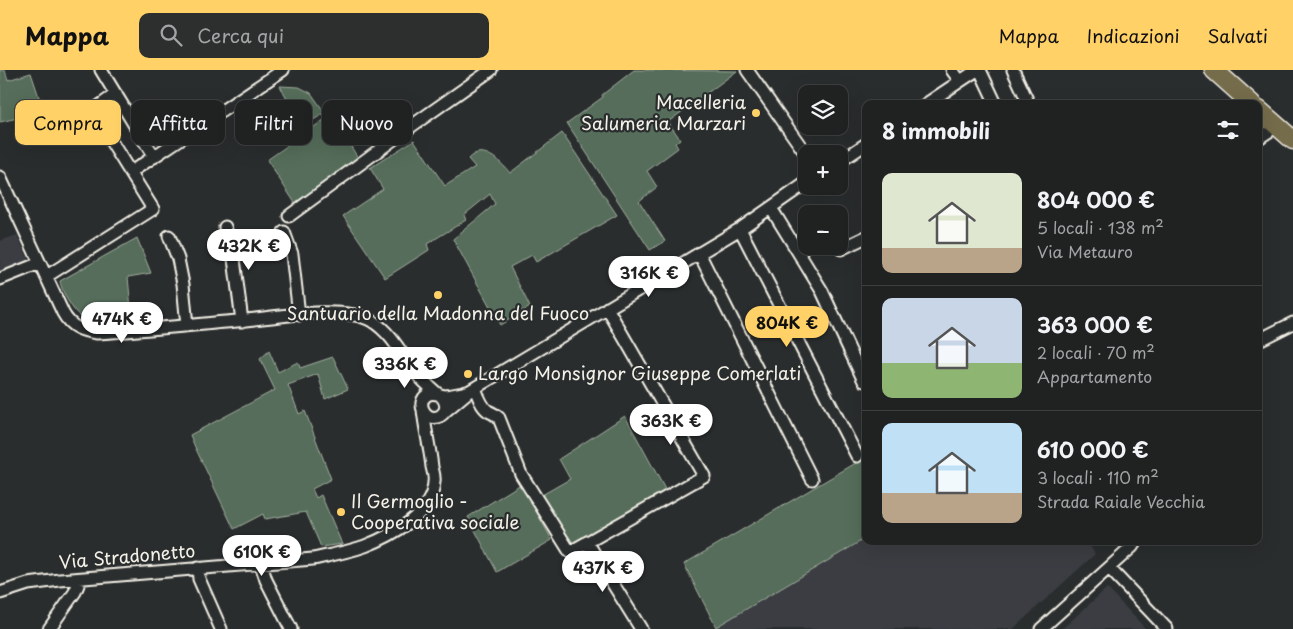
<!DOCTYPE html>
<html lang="it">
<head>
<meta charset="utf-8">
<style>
	:root { --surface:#202222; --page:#2d2f2f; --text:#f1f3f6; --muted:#a2a4a5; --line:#3d3f40; --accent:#ffd166 }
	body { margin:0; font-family:"Playpen Sans",sans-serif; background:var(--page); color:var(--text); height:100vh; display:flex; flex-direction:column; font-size:19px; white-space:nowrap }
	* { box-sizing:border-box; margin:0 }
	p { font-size:16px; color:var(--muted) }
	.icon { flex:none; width:28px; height:28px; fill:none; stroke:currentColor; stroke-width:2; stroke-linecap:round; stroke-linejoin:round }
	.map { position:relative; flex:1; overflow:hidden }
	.sheet { position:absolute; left:862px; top:30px; width:400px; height:445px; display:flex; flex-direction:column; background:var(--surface); border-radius:10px; box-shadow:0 5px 20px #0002,0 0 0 1px var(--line) }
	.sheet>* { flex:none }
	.guide { position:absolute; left:15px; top:30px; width:475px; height:45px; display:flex; gap:10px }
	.fabs { position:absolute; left:798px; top:15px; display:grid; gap:10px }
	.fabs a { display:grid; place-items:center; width:50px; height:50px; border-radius:10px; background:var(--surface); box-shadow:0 5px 20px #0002,0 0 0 1px var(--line); font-size:25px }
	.price { position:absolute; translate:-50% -42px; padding:0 11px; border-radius:18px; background:#fff; color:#222; font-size:16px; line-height:32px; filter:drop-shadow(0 1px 2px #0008) }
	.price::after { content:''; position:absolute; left:50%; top:30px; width:15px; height:11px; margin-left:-8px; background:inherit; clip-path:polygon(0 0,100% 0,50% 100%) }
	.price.active { background:var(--accent); color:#111 }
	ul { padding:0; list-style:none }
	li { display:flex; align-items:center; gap:15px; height:125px; padding:0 20px }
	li+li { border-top:1px solid var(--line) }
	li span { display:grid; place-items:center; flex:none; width:140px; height:100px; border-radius:10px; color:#555 }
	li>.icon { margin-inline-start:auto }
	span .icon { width:60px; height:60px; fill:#fffc; stroke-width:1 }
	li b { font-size:21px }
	h2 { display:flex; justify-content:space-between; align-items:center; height:60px; padding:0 20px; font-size:21px }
	.pill { padding:0 18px; border-radius:10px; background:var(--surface); box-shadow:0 5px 20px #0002,0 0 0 1px var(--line); font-size:18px; line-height:45px }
	.pill.active { background:var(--accent); color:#111 }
	header { display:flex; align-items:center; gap:30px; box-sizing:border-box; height:70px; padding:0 25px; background:var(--accent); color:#111 }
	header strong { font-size:24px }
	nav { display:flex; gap:28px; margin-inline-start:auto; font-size:18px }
	.search { width:350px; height:45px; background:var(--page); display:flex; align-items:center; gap:12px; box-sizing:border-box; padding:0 18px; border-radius:10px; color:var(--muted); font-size:19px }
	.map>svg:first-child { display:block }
</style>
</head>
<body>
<header>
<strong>Mappa</strong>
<div class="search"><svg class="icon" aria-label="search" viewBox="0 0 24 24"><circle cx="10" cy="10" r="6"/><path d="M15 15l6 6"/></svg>Cerca qui</div>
<nav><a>Mappa</a><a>Indicazioni</a><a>Salvati</a></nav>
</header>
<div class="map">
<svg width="1293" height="559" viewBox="0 0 1293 559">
	<rect width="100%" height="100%" fill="#2a2d2e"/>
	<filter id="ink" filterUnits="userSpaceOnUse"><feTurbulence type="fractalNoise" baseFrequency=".02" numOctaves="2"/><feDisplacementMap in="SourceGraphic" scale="10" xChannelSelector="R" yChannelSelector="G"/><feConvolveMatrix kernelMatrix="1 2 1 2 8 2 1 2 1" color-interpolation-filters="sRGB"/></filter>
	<g filter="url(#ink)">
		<path fill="#3a3d43" d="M17 165 30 192 0 203V171Z
			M866 468V471H1087L1095 484 1013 559H713Z
			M1107 518 1146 559H1062Z"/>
		<path fill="#556d5a" stroke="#a4afa1" d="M0 0H5L8 10 31 3 44 42 0 52Z
			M634 0 737 1 668 52 680 69 675 73 678 78 647 101 657 117 639 131 665 171 650 180 567 53 603 27 602 25Z
			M280 16 299 17 311 23 325 43 303 56Z
			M331 45 360 91 297 136 267 90Z
			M562 63 617 145 536 192 532 185 510 197 530 237 500 255 453 169 495 134 490 124 464 145 466 150 427 174 429 180 385 208 343 146 383 119 370 98 414 70 445 116 475 97 468 89C482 73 500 91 510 103Z
			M137 168 151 203 128 207 132 250C120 251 106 253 93 253 78 252 62 224 60 211Z
			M269 281 278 302 298 292 300 298 333 287 348 319 325 329 318 304 288 315 299 344 305 341 331 409 312 419 316 428 321 425 342 474 321 477 306 442 265 449 263 444 234 459 195 377 190 365 275 320 260 289Z
			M625 346 667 423 572 476 542 425 570 409 559 389Z
			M866 387V468L716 557 684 494Z
			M521 414 552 470 497 502 468 447Z"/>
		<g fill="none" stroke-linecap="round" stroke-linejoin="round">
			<defs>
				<path id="street" d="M101 0 154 87
					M747 0 806 84
					M952 0 960 11
					M980 0 996 34
					M1013 0 1029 34
					M926 34 977 0
					M1259 68 1277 56
					M839 92 866 74
					M131 102 283 0
					M0 107 63 243C71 258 82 261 97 263 144 260 191 255 237 251 272 248 342 234 372 251 390 262 400 281 411 297 419 307 428 316 438 324
					M771 138 822 221 864 311
					M289 146 413 55 491 0
					M225 157 233 181 242 251
					M740 159 857 386
					M284 162 292 184 299 245
					M169 166 178 189 183 214 187 256
					M841 179 866 167
					M699 183 812 409
					M47 206 153 139 94 44 95 39 116 24
					M0 209 40 193
					M1259 270 1293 253
					M475 318C478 326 481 336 488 341 493 343 495 344 499 348L521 404 570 482 704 406 607 238
					M441 326C447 332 448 341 440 346 426 353 415 333 427 325 434 321 440 326 446 326 453 325 460 324 466 322
					M443 343 468 322 740 159 806 113
					M587 472 641 559
					M261 494 266 510 291 559
					M198 498 199 509 221 559
					M1109 498 1167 559
					M0 523 28 514 60 510 313 489C331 485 348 482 365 476 391 466 433 444 434 412 435 407 433 401 432 397 430 378 425 359 423 340
					M49 559 75 522 78 515 77 509
					M1041 559 1132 477 1136 471"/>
				<path id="primary" d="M1214 0 1252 34
					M1259 40 1293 70"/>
			</defs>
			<use href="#street" stroke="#f4f1e8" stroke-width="15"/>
			<use href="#primary" stroke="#f4f1e8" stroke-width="21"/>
			<use href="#street" stroke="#2a2d2e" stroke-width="11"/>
			<use href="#primary" stroke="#746c4b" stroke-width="18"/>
		</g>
	</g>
	<g fill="#ffd166" stroke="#2a2d2e" stroke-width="2">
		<circle cx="756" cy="43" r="5"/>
		<circle cx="438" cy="225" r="5"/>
		<circle cx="468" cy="304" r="5"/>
		<circle cx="341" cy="442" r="5"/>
	</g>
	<g text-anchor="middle" stroke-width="4.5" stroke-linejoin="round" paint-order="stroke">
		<g font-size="18" fill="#f4f1e8" stroke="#2a2d2e" text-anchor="start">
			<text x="746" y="39" text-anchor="end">Macelleria<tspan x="746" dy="21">Salumeria Marzari</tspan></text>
			<text x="438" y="250" text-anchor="middle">Santuario della Madonna del Fuoco</text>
			<text x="478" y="310">Largo Monsignor Giuseppe Comerlati</text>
			<text x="351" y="438">Il Germoglio -<tspan x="351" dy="21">Cooperativa sociale</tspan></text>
		</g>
		<g font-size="18" fill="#f4f1e8" stroke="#2a2d2e">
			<text transform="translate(127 487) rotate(-5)" y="6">Via Stradonetto</text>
		</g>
	</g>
</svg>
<div class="fabs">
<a><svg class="icon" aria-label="layers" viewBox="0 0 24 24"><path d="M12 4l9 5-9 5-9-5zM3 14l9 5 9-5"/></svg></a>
<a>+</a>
<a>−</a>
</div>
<b class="price" style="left:249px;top:201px">432K €</b>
<b class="price" style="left:649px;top:228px">316K €</b>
<b class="price" style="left:122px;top:274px">474K €</b>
<b class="price active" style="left:787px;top:278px">804K €</b>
<b class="price" style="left:405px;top:319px">336K €</b>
<b class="price" style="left:671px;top:376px">363K €</b>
<b class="price" style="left:262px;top:507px">610K €</b>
<b class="price" style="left:603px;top:523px">437K €</b>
<div class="guide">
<a class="pill active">Compra</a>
<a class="pill">Affitta</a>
<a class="pill">Filtri</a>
<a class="pill">Nuovo</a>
</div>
<section class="sheet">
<h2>8 immobili<svg class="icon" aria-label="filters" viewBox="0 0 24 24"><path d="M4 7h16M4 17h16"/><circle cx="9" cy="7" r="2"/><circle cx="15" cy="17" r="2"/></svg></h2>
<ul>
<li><span style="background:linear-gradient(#dfe7d0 75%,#b9a48a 0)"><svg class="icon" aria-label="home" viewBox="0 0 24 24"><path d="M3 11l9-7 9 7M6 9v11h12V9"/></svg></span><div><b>804 000 €</b><p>5 locali · 138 m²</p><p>Via Metauro</p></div></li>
<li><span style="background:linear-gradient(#c9d6e8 65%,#8fb573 0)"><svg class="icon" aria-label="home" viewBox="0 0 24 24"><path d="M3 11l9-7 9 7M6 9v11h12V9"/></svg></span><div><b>363 000 €</b><p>2 locali · 70 m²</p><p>Appartamento</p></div></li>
<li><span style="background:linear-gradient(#bfe0f5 70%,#b9a48a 0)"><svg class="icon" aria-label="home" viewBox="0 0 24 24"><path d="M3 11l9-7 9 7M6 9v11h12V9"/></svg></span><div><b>610 000 €</b><p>3 locali · 110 m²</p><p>Strada Raiale Vecchia</p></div></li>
</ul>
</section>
</div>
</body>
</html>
